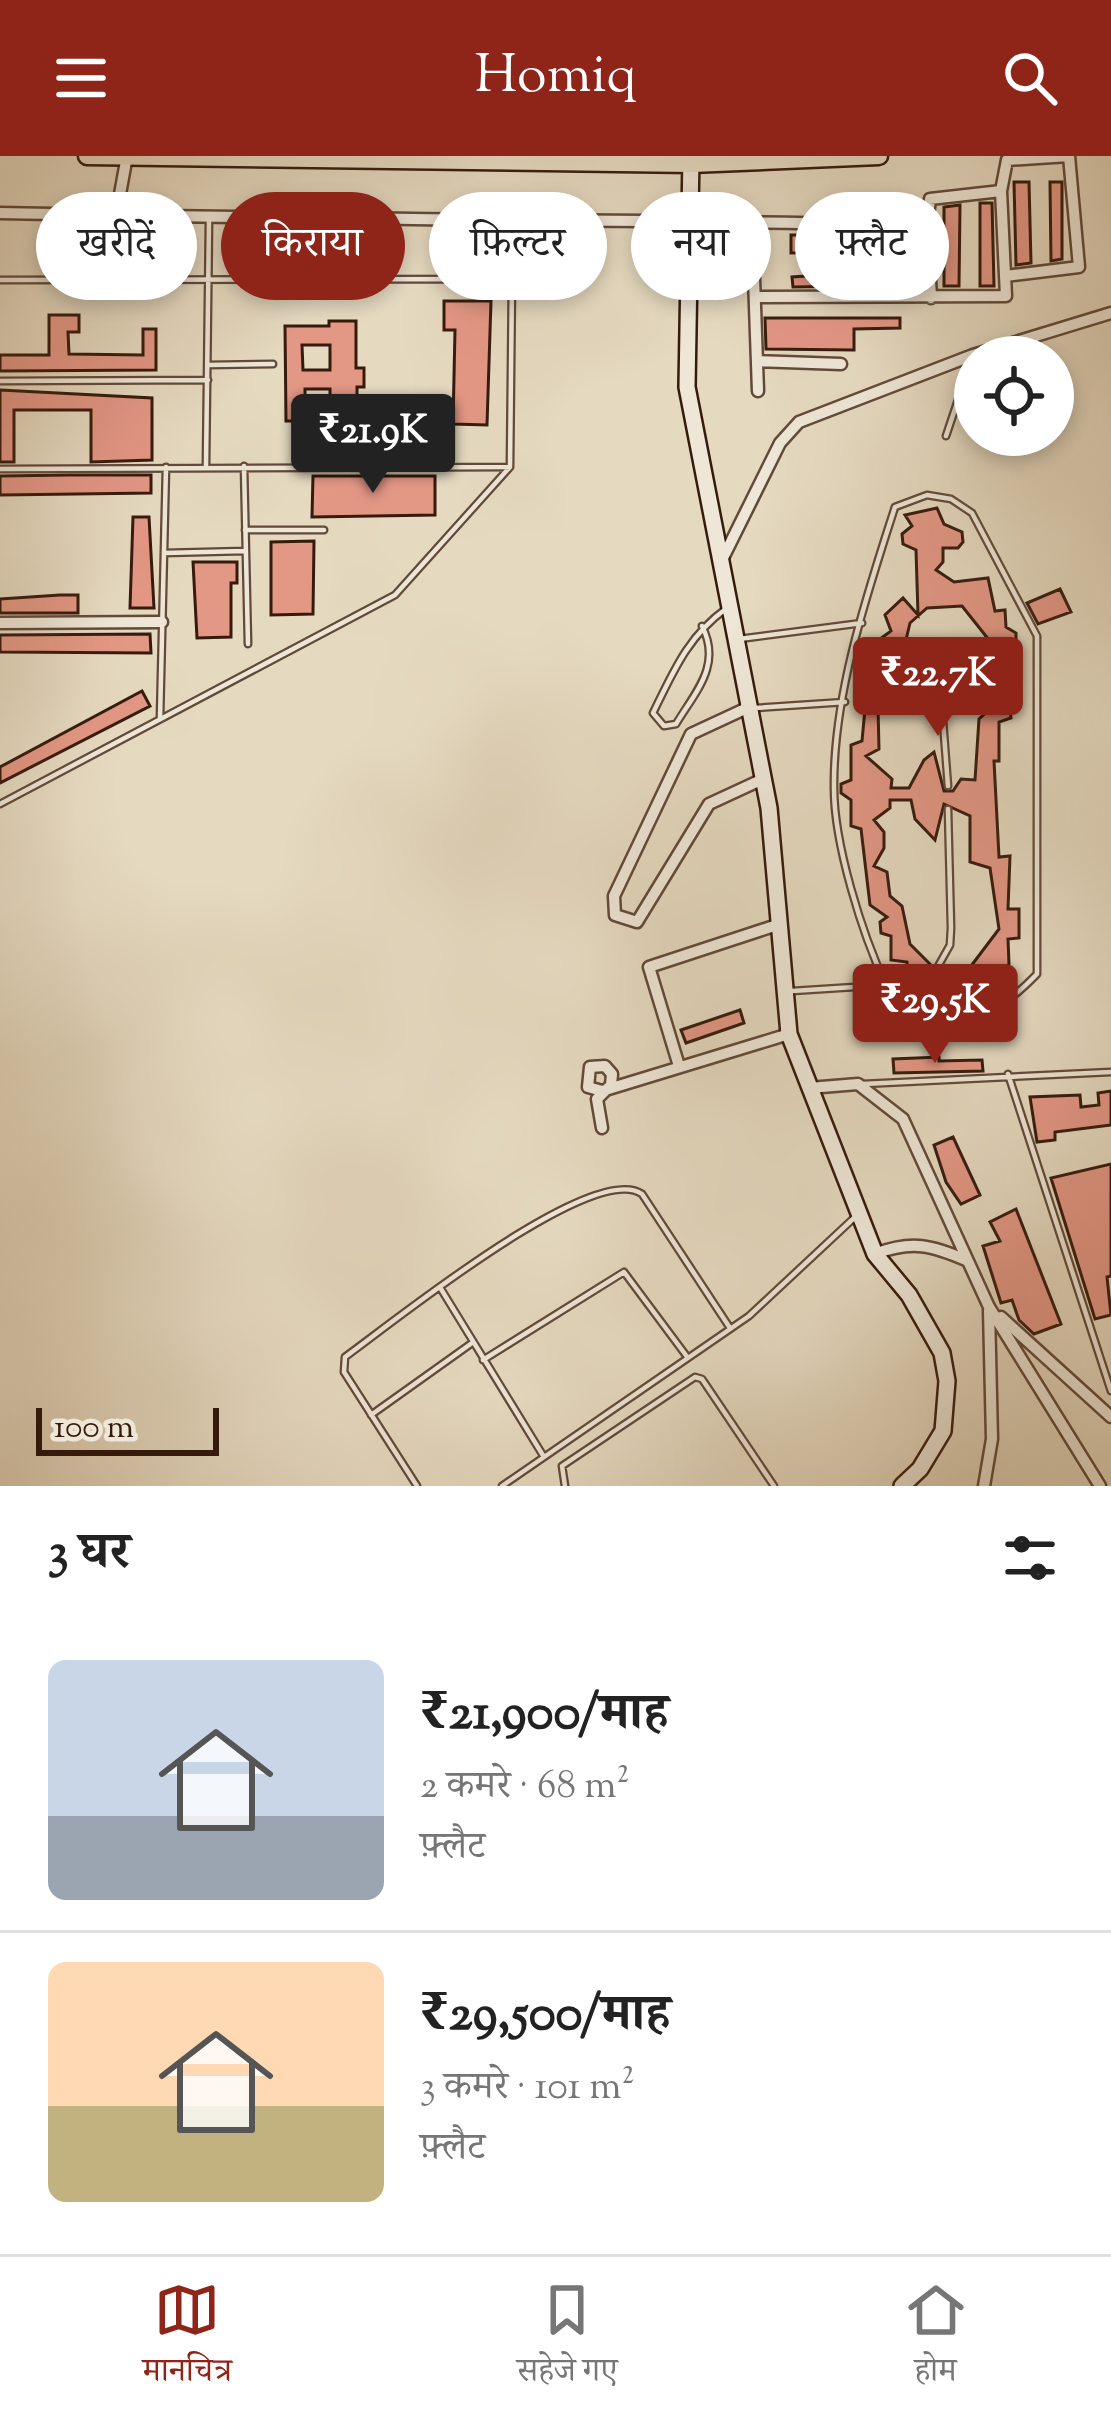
<!DOCTYPE html>
<html lang="hi">
<head>
<meta charset="utf-8">
<style>
	:root { --surface:#fff; --page:#f6f6f6; --text:#222; --muted:#767676; --line:#e0e0e0; --accent:#8f2418 }
	body { margin:0; font-family:"Sorts Mill Goudy","Noto Serif Devanagari",serif; background:var(--page); color:var(--text); height:100vh; display:flex; flex-direction:column; font-size:45px; white-space:nowrap }
	* { box-sizing:border-box; margin:0 }
	p { font-size:39px; color:var(--muted) }
	.icon { flex:none; width:66px; height:66px; fill:none; stroke:currentColor; stroke-width:2; stroke-linecap:round; stroke-linejoin:round }
	.map { position:relative; height:1330px; overflow:hidden }
	.drawer { display:flex; flex-direction:column; background:var(--surface); flex:1 }
	.drawer>* { flex:none }
	.guide { position:absolute; left:36px; top:36px; width:1041px; height:108px; display:flex; gap:24px }
	.controls { position:absolute; left:954px; top:180px; display:grid; gap:24px }
	.controls a { display:grid; place-items:center; width:120px; height:120px; border-radius:50%; background:var(--surface); box-shadow:0 6px 18px #0003; font-size:60px }
	.scale { position:absolute; left:36px; bottom:30px; width:183px; box-sizing:border-box; padding-left:12px; border:6px solid #361b0d; border-top:0; font-size:33px; line-height:42px; white-space:nowrap; color:#361b0d; -webkit-text-stroke:9px #eee6d6; paint-order:stroke }
	.price { position:absolute; translate:-50% -102px; padding:0 27px; border-radius:12px; background:var(--accent); color:#fff; font-size:39px; line-height:78px; filter:drop-shadow(0 3px 6px #0008) }
	.price::after { content:''; position:absolute; left:50%; top:72px; width:36px; height:27px; margin-left:-18px; background:inherit; clip-path:polygon(0 0,100% 0,50% 100%) }
	.price.current { background:#222; color:#fff }
	ul { padding:0; list-style:none }
	li { display:flex; align-items:center; gap:36px; height:300px; padding:0 48px }
	li+li { border-top:3px solid var(--line) }
	li span { display:grid; place-items:center; flex:none; width:336px; height:240px; border-radius:18px; color:#555 }
	li>.icon { margin-inline-start:auto }
	span .icon { width:144px; height:144px; fill:#fffc; stroke-width:1 }
	li b { font-size:51px }
	h2 { display:flex; justify-content:space-between; align-items:center; height:144px; padding:0 48px; font-size:51px }
	.pill { padding:0 42px; border-radius:54px; background:var(--surface); box-shadow:0 6px 18px #0003; font-size:42px; line-height:108px }
	.pill.current { background:var(--accent); color:#fff }
	header { display:flex; justify-content:space-between; align-items:center; height:156px; padding:0 48px; background:var(--accent); color:#fff; font-size:54px; font-weight:600 }
	.dock { display:flex; justify-content:space-around; align-items:center; height:168px; border-top:3px solid var(--line); background:var(--surface); font-size:33px; color:var(--muted) }
	.dock a { display:grid; justify-items:center; gap:6px }
	.dock .current { color:var(--accent) }
	.map>svg:first-child { display:block }
</style>
</head>
<body>
<header><svg class="icon" aria-label="menu" viewBox="0 0 24 24"><path d="M4 6h16M4 12h16M4 18h16"/></svg>Homiq<svg class="icon" aria-label="search" viewBox="0 0 24 24"><circle cx="10" cy="10" r="6"/><path d="M15 15l6 6"/></svg></header>
<div class="map">
<svg width="1111" height="1330" viewBox="0 0 1111 1330">
	<rect width="100%" height="100%" fill="#e5d9c0"/>
	<filter id="stains"><feTurbulence type="fractalNoise" baseFrequency=".00167" numOctaves="4"/><feColorMatrix values="0 0 0 0 .2 0 0 0 0 .09 0 0 0 0 .02 0 0 0 .5 -.17"/></filter>
	<radialGradient id="worn" r=".72"><stop offset=".6" stop-color="#630" stop-opacity="0"/><stop offset="1" stop-color="#630" stop-opacity=".3"/></radialGradient>
	<path fill="#e39785" stroke="#361b0d" stroke-width="3" fill-rule="evenodd" d="M1014 26H1029L1031 107 1016 109Z
		M1050 26H1062V103L1051 105Z
		M980 47H992L994 130H980Z
		M960 49 959 130H944V51Z
		M791 79H918L919 94 791 97Z
		M726 80 727 119H707V81Z
		M918 113 919 129 793 131 792 121Z
		M444 145H491L487 269 453 268 455 174H444Z
		M49 159H79V176H68L69 198 143 199V173H156V214L0 215V199H49Z
		M765 162H900V172L854 173V194L766 193Z
		M329 165H356V212H364V231H357V275L297 279V265H286L285 170H329ZM302 189H330V214H303ZM305 233H330V259L305 260Z
		M0 234 152 242V304L91 306V254H14V306H0Z
		M68 319H151V337L0 339V320Z
		M313 320H435V359L312 361Z
		M937 352 944 368 962 376 963 386 958 392H943V406L936 414 954 426 988 422 995 455 1005 454 1006 471 1016 477V508L1006 512 1011 562 999 566V605H994L999 701 1010 700 1008 753H1019V782L1008 783 1009 808 992 828V842L956 843 947 850 936 846 933 837 940 820 965 818 999 773 990 712 970 706V660L944 648 935 684 915 663 911 644H890V652L874 664 884 676V692L874 710 887 716 890 740 902 750 910 788 931 809 923 819 907 812V806L891 804V780L881 777 880 766 887 761 870 749 861 673 851 670V644L841 637V628L851 624V589L862 585 869 510 880 506V483L891 475 885 459 903 442 918 459 916 394 903 388 902 378 912 370 905 359ZM962 450 997 494 990 553 979 563 975 624 961 623 953 635H944L934 596 924 604 909 632H891L892 623 866 600 879 593 878 551 891 540 890 521 899 513 910 467 927 452Z
		M133 361H149L154 452H130Z
		M314 385 313 458 271 459V386Z
		M193 406H237V427H231V481L197 482Z
		M1060 433 1071 456 1038 468 1027 447Z
		M60 439H78V457H0V443Z
		M150 478 151 497 0 496V479Z
		M142 535 150 550 0 627V611Z
		M740 854 744 867 686 887 681 874Z
		M939 901V905L982 904 983 915 894 917 893 903Z
		M1111 935V969L1055 976V984L1037 986 1030 941 1080 939 1081 951 1099 949 1098 937Z
		M953 981 980 1039 961 1048 946 1026 934 989Z
		M1111 1008V1120L1107 1121 1111 1159 1095 1163 1051 1022Z
		M1016 1053 1061 1168 1034 1178 1019 1164 1012 1144 1001 1147 983 1090 1000 1085 990 1066Z"/>
	<g fill="none" stroke-linecap="round" stroke-linejoin="round">
		<defs>
			<path id="lane" d="M0 124 512 123 510 311 395 439 0 648
				M208 209 273 208
				M0 225 208 224
				M946 280 971 205
				M206 310 209 64
				M244 310 248 488
				M0 313 510 311
				M927 339 951 343 972 357 1037 480V818C980 877 952 867 886 829 862 778 834 688 834 632 833 539 867 438 895 351Z
				M245 374H324
				M164 397 245 395
				M702 470C722 509 696 535 676 568L664 570 653 557C674 514 688 480 727 452
				M739 483 862 467
				M893 547 977 548
				M936 548 943 565 948 630
				M755 552 845 546
				M160 563 166 311
				M936 814 950 789 951 772 948 653
				M792 835 886 829
				M916 846 933 819
				M1008 918 1111 1235
				M863 928 1111 916
				M441 1133 544 1301
				M483 1204 624 1116 688 1202
				M371 1259 472 1187
				M417 1330 344 1216 345 1201C391 1168 593 1004 642 1038L730 1172
				M502 1330 749 1160 854 1062
				M565 1330 562 1310 695 1221 702 1223 774 1330"/>
			<path id="street" d="M0 57C309 64 618 63 927 69L930 43 1001 35 1007 4 1069 0 1079 111 1005 120
				M116 60 127 0
				M752 66 758 235
				M927 69 931 142
				M756 141 1006 140 1001 35
				M757 205 841 208
				M722 404 780 287 799 266 973 199 1111 157
				M0 467 162 466
				M747 552 691 578 614 740 615 759 637 766 709 648 763 623
				M679 910 649 811 780 768
				M809 932 858 928 903 963 989 1151 1100 1330
				M602 972 597 943 611 929 612 918 605 910 590 911 588 931 602 935 789 878
				M875 1098C912 1084 932 1089 968 1105
				M1001 1161 1111 1261
				M984 1330 992 1283 989 1154"/>
			<path id="secondary" d="M691 0 687 231 769 652 789 878 875 1098 909 1139 942 1197 947 1225 943 1275 920 1313 902 1330"/>
			<path id="primary" d="M87 0 692 8 879 0"/>
		</defs>
		<use href="#lane" stroke="#624a3a" stroke-width="9"/>
		<use href="#street" stroke="#624a3a" stroke-width="15"/>
		<use href="#secondary" stroke="#361b0d" stroke-width="20"/>
		<use href="#primary" stroke="#361b0d" stroke-width="21"/>
		<use href="#lane" stroke="#eee6d6" stroke-width="4.5"/>
		<use href="#street" stroke="#eee6d6" stroke-width="10"/>
		<use href="#secondary" stroke="#eee6d6" stroke-width="15"/>
		<use href="#primary" stroke="#e5d9c0" stroke-width="16"/>
	</g>
	<rect width="100%" height="100%" filter="url(#stains)"/>
	<rect width="100%" height="100%" fill="url(#worn)"/>
</svg>
<div class="controls">
<a><svg class="icon" aria-label="locate" viewBox="0 0 24 24"><circle cx="12" cy="12" r="6"/><path d="M12 2v4M12 18v4M2 12h4M18 12h4"/></svg></a>
</div>
<div class="scale">100 m</div>
<b class="price current" style="left:373px;top:340px">₹21.9K</b>
<b class="price" style="left:938px;top:583px">₹22.7K</b>
<b class="price" style="left:935px;top:910px">₹29.5K</b>
<div class="guide">
<a class="pill">खरीदें</a>
<a class="pill current">किराया</a>
<a class="pill">फ़िल्टर</a>
<a class="pill">नया</a>
<a class="pill">फ़्लैट</a>
</div>
</div>
<section class="drawer">
<h2>3 घर<svg class="icon" aria-label="filters" viewBox="0 0 24 24"><path d="M4 7h16M4 17h16"/><circle cx="9" cy="7" r="2"/><circle cx="15" cy="17" r="2"/></svg></h2>
<ul>
<li><span style="background:linear-gradient(#c9d6e8 65%,#9aa5b1 0)"><svg class="icon" aria-label="home" viewBox="0 0 24 24"><path d="M3 11l9-7 9 7M6 9v11h12V9"/></svg></span><div><b>₹21,900/माह</b><p>2 कमरे · 68 m²</p><p>फ़्लैट</p></div></li>
<li><span style="background:linear-gradient(#ffd9b3 60%,#c2b280 0)"><svg class="icon" aria-label="home" viewBox="0 0 24 24"><path d="M3 11l9-7 9 7M6 9v11h12V9"/></svg></span><div><b>₹29,500/माह</b><p>3 कमरे · 101 m²</p><p>फ़्लैट</p></div></li>
</ul>
</section>
<nav class="dock">
<a class="current"><svg class="icon" aria-label="map" viewBox="0 0 24 24"><path d="M3 6l6-2 6 2 6-2v14l-6 2-6-2-6 2zM9 4v14M15 6v14"/></svg>मानचित्र</a>
<a><svg class="icon" aria-label="saved" viewBox="0 0 24 24"><path d="M7 4h10v16l-5-4-5 4z"/></svg>सहेजे गए</a>
<a><svg class="icon" aria-label="home" viewBox="0 0 24 24"><path d="M3 11l9-7 9 7M6 9v11h12V9"/></svg>होम</a>
</nav>
</body>
</html>
